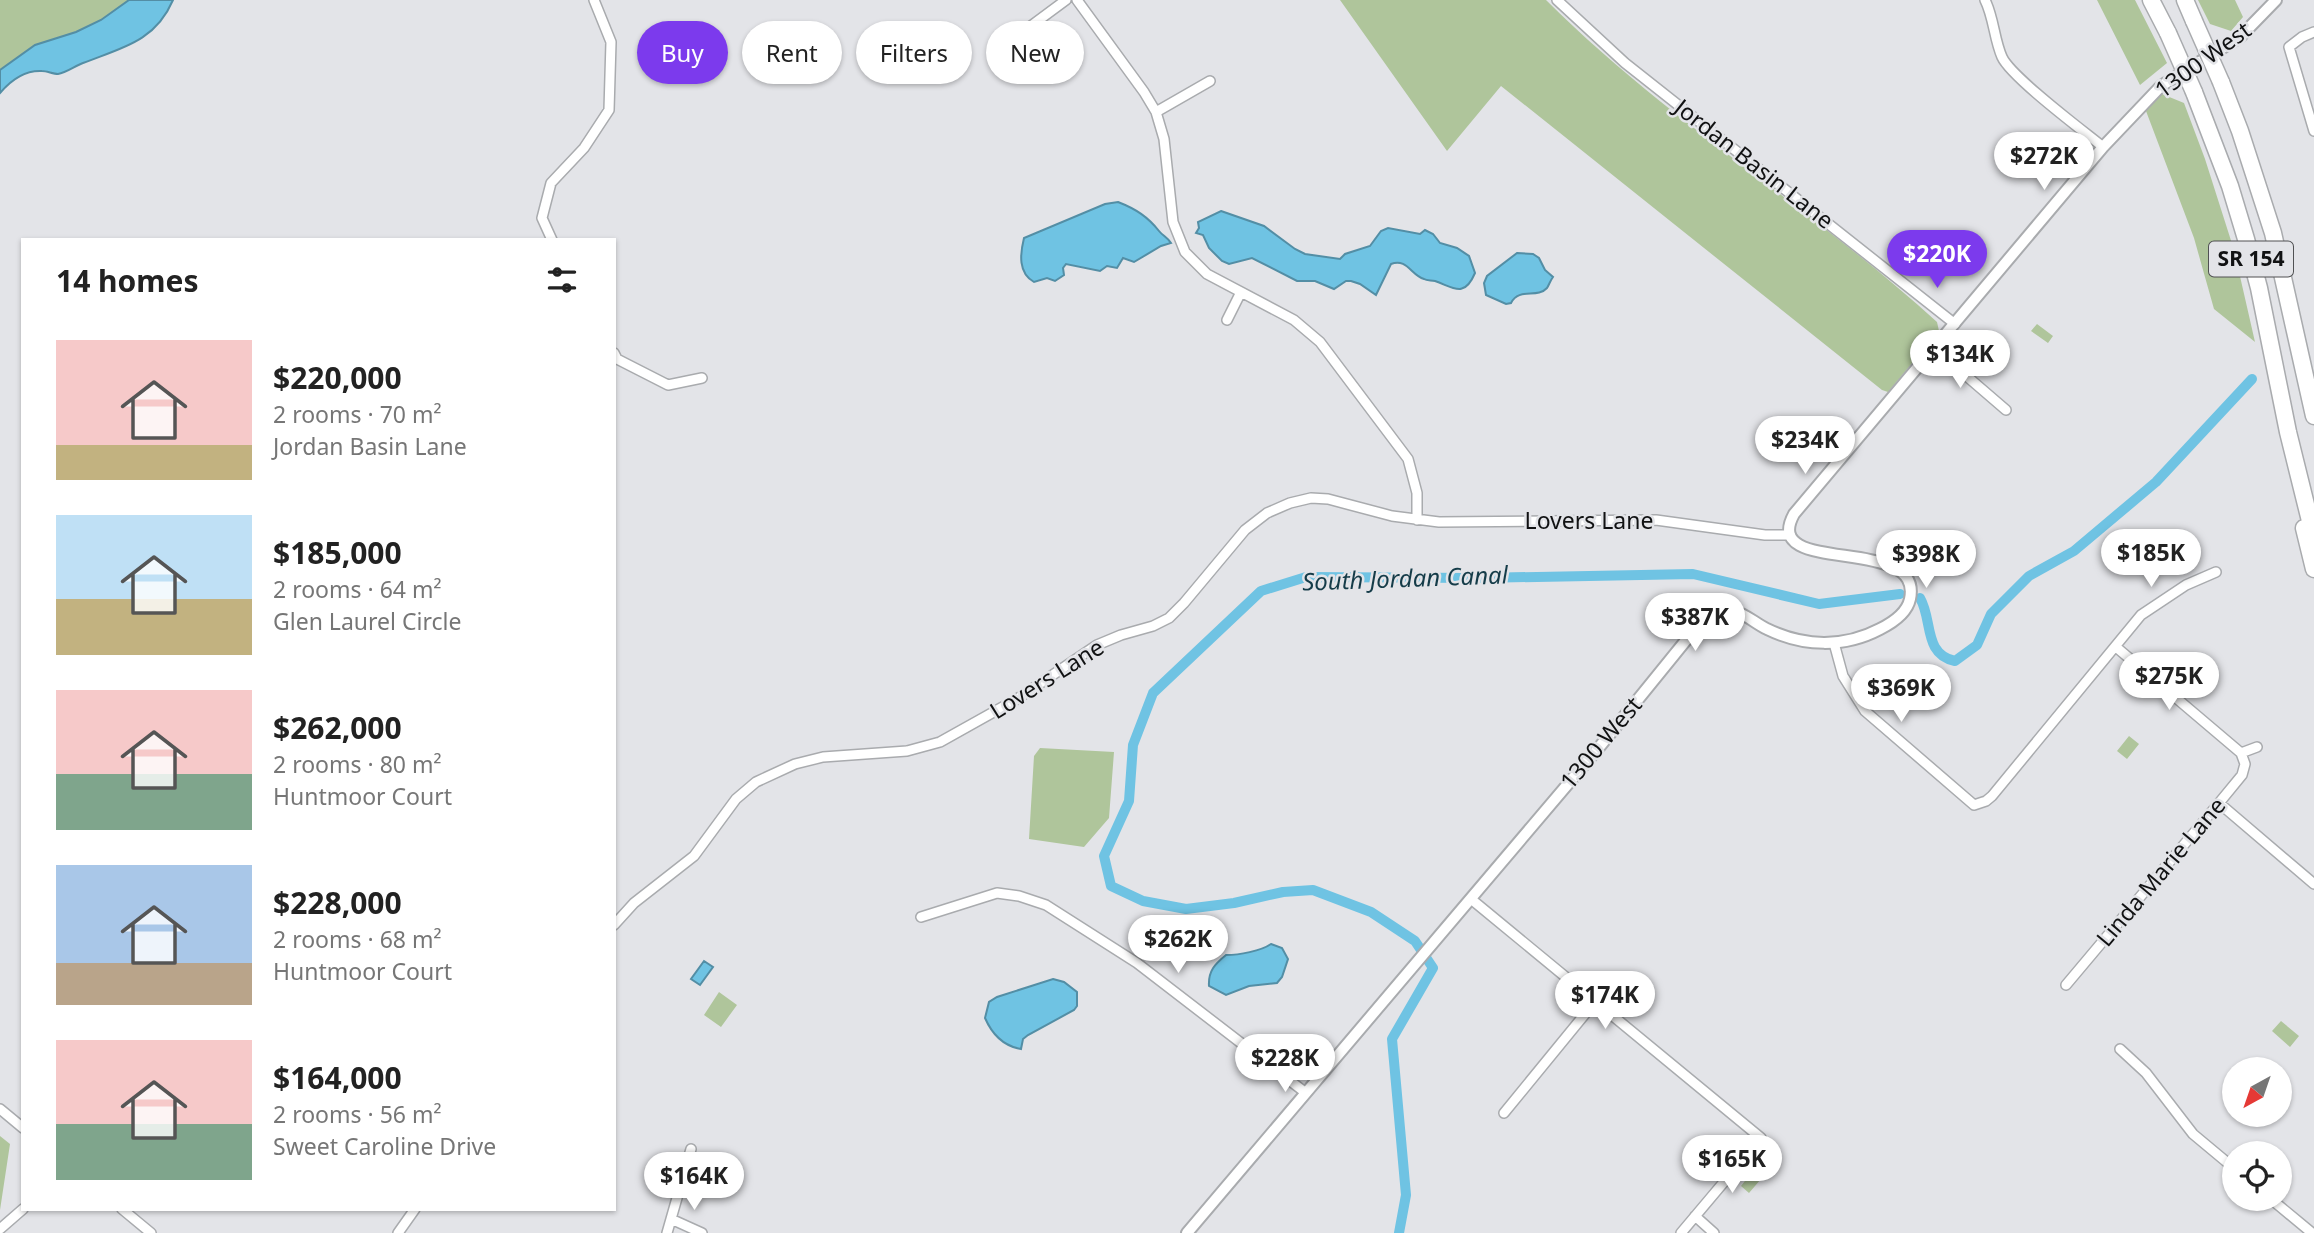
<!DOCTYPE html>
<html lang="en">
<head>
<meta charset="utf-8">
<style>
	:root { --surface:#fff; --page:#f6f6f6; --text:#222; --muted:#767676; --accent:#7c3aed }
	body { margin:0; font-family:"Noto Sans",sans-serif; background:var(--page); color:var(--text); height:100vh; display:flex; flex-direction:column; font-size:26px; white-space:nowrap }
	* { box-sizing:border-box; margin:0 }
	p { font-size:23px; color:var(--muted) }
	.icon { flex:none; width:38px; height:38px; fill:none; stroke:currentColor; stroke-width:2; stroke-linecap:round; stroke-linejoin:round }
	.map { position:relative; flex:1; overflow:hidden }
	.drawer { position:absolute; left:21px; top:238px; width:595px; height:973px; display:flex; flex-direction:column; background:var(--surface); border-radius:0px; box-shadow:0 2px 5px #0004 }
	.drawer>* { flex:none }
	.banner { position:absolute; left:637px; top:21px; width:665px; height:63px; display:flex; gap:14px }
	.needle { width:46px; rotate:220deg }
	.buttons { position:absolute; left:2222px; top:1057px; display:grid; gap:14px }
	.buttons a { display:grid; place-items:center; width:70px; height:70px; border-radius:50%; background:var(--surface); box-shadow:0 2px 5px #0004; font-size:35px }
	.price { position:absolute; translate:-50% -60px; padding:0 16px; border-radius:24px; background:#fff; color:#222; font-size:23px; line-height:46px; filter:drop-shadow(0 2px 4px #0008) }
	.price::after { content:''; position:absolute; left:50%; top:42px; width:21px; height:16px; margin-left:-10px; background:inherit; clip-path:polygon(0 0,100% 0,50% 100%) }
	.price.on { background:var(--accent); color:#fff }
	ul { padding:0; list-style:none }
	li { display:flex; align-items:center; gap:21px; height:175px; padding:0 35px }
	li span { display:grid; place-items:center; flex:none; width:196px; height:140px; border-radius:0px; color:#555 }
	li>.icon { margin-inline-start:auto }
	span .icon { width:84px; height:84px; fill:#fffc; stroke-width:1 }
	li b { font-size:30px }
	h2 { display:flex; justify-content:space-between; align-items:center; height:84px; padding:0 35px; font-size:30px }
	.pill { padding:0 24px; border-radius:32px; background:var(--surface); box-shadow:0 2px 5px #0004; font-size:24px; line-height:63px }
	.pill.on { background:var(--accent); color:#fff }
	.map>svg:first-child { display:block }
</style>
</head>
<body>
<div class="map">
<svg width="2314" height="1233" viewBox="0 0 2314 1233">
	<rect width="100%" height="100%" fill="#e3e4e8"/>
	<path fill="#afc59b" d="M0 0H146L0 78Z
		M1340 0H1546C1665 119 1812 208 1937 322L1939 331 1888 392 1882 390 1501 86 1447 151Z
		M2097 0H2135L2167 63 2140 85Z
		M2198 0H2235L2243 17 2231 31 2210 24Z
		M2162 94 2184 103 2205 159 2234 250 2255 342 2214 309 2194 238 2146 111Z
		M2037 324 2053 336 2048 343 2031 331Z
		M2129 736 2139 744 2127 759 2117 751Z
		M1040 748 1114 752 1109 818 1084 847 1029 839 1034 756Z
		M719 992 737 1005 721 1027 704 1015Z
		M2281 1021 2299 1036 2290 1047 2272 1031Z
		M0 1136 10 1144 0 1210Z
		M1752 1172 1761 1179 1749 1193 1741 1186Z"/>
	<path fill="#6fc3e3" stroke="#538ea5" stroke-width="2" d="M129 0H173C155 42 121 48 83 63 75 66 66 73 58 74 53 74 47 71 42 71 24 70 11 80 0 93V70L35 45 76 32 101 20Z
		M1118 202C1136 209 1148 217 1159 231 1163 236 1167 237 1171 243L1161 246 1134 262 1123 258 1117 268 1107 266 1100 271 1066 264 1063 268 1064 275 1055 281 1047 278 1034 282C1018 273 1020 254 1024 238L1105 204Z
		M1221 211 1264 226 1295 249 1305 254 1340 259 1345 254 1370 246 1381 231 1388 228 1420 234 1425 230 1433 234 1440 243 1457 248 1469 256 1475 273C1464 299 1453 287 1435 281 1431 280 1427 281 1424 279 1411 275 1407 258 1391 264L1376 295 1360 284 1351 281H1346L1334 289 1315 281H1297L1252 258 1229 264 1222 261 1209 248 1203 235 1196 233 1199 228 1198 222Z
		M1517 253 1533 254 1539 258 1545 270 1553 277C1550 281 1549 285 1547 288 1537 299 1519 287 1511 303L1506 304 1486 295 1484 283 1487 276Z
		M1271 944 1282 948 1288 959 1282 977 1277 983 1249 986 1226 995 1209 986C1208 971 1215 964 1226 955 1239 955 1261 951 1271 944Z
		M704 961 713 967 700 985 691 979Z
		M1053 979 1064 982 1077 992V1006L1074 1010 1028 1035 1023 1039 1021 1049C1003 1046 992 1034 985 1018L989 1002 997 997Z"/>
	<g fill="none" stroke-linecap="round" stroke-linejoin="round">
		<path stroke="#6fc3e3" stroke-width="10" d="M1920 598C1933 620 1923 654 1955 661L1977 645 1991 614 2029 576 2074 551 2156 482 2252 379
			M1399 1233 1406 1195 1392 1039 1433 968 1415 941 1371 912 1313 890 1283 892 1234 903 1186 909 1143 901 1111 886 1104 856 1129 801 1133 745 1153 693 1261 591 1306 577 1478 578 1693 574 1819 604 1900 594"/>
		<defs>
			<path id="minor" d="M1077 0 1144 92 1156 112 1164 139 1173 222 1185 252 1207 274 1294 320 1320 342 1408 459 1417 493V520
				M1557 0 1625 63 1955 324
				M1985 0C1994 18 1994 39 2002 57 2011 77 2082 130 2103 147
				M2314 32 2302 37 2289 47 2314 131
				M1020 34 1066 0
				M1156 112 1210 81
				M552 240 542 218 551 183 584 148 609 110 611 42 594 0
				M1227 320 1241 292
				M1934 348 2006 410
				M614 353 617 359 668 385 702 378
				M1834 643 1843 676 1865 711 1974 805 1986 801 1992 796 2141 615 2186 585 2216 572
				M2241 753 2257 747
				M2219 803 2314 884
				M1471 899 1761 1138 1681 1233
				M921 917 997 893 1019 896 1046 905 1137 963 1306 1093
				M614 925 634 903 694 856 736 799 756 782 795 764 823 757 907 751 940 742 1017 699 1097 645 1121 635 1153 626 1169 618 1184 603 1245 530 1267 513 1290 503 1311 498 1328 499 1392 516 1439 522 1656 520 1765 535H1790
				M2066 985 2219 803 2242 775 2245 764 2241 753 2116 647
				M2120 1049 2146 1073 2193 1134 2235 1169
				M0 1109 23 1128
				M1504 1113 1594 1003
				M2271 1199 2312 1233
				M122 1209 151 1233
				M1695 1216 1714 1233
				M671 1219 702 1233
				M0 1229 23 1209
				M398 1233 415 1209
				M667 1233 691 1149"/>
			<path id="tertiary" d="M1187 1233 1601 745 1700 623C1710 616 1721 608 1734 611 1746 614 1756 624 1767 629 1804 647 1844 648 1880 629 1892 623 1907 613 1910 599 1924 533 1759 578 1794 514L2103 147 2161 86 2240 37 2276 0"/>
			<path id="motorway" d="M2151 0 2168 33
				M2185 0 2194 21
				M2221 82 2240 131 2273 233 2314 416
				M2194 92 2230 186 2246 239 2259 288 2288 432 2314 537
				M2304 528 2314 569"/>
		</defs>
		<use href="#minor" stroke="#a9abae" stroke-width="12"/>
		<use href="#tertiary" stroke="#a9abae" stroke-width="14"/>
		<use href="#motorway" stroke="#a9abae" stroke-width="19"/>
		<use href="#minor" stroke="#fff" stroke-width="9"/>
		<use href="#tertiary" stroke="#fff" stroke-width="10"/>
		<use href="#motorway" stroke="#fff" stroke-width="16"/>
		<defs>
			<path id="motorway-bridge" d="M2194 21 2221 82
				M2168 33 2194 92"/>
		</defs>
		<use href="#motorway-bridge" stroke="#a9abae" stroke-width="19" stroke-linecap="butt"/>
		<use href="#motorway-bridge" stroke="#fff" stroke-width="16"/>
	</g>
	<g text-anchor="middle" stroke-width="5" stroke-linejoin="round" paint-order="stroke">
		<rect fill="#e3e4e8" stroke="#505153" stroke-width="2" x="2209" y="241.5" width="84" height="35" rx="5"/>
		<g font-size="21" font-weight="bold" fill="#111213">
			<text x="2251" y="266">SR 154</text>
		</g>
		<g font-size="23" fill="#111213" stroke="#e3e4e8">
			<text transform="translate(2203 60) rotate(-36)" y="8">1300 West</text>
			<text transform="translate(1754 164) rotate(38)" y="8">Jordan Basin Lane</text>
			<text x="1589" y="529">Lovers Lane</text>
			<text transform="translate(1047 679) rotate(-32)" y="8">Lovers Lane</text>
			<text transform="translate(1601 743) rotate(-50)" y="8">1300 West</text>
			<text transform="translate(2161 872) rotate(-50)" y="8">Linda Marie Lane</text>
		</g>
		<g font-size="24" font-style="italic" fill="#153c49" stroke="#e3e4e8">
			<text transform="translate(1405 579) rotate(-2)" y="8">South Jordan Canal</text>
		</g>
	</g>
</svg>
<div class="buttons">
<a><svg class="needle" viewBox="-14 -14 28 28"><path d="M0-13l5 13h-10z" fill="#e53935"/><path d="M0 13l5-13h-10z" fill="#767676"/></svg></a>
<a><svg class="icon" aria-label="locate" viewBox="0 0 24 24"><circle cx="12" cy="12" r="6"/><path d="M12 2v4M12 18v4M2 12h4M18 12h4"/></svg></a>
</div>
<b class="price" style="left:2044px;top:192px">$272K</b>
<b class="price on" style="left:1937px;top:290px">$220K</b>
<b class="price" style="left:1960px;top:390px">$134K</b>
<b class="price" style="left:1805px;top:476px">$234K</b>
<b class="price" style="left:2151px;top:589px">$185K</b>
<b class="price" style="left:1926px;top:590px">$398K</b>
<b class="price" style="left:1695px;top:653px">$387K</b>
<b class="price" style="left:2169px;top:712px">$275K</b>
<b class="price" style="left:1901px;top:724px">$369K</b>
<b class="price" style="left:1178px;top:975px">$262K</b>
<b class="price" style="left:1605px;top:1031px">$174K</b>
<b class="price" style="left:1285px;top:1094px">$228K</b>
<b class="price" style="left:1732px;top:1195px">$165K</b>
<b class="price" style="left:694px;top:1212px">$164K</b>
<div class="banner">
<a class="pill on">Buy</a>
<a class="pill">Rent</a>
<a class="pill">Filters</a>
<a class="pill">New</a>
</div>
<section class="drawer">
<h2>14 homes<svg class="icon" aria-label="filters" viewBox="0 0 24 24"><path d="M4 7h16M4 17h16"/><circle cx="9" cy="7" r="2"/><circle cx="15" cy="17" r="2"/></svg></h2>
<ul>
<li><span style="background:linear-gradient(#f6c9c9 75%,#c2b280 0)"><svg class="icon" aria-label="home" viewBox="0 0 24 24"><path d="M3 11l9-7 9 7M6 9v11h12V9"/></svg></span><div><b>$220,000</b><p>2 rooms · 70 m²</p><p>Jordan Basin Lane</p></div></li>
<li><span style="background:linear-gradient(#bfe0f5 60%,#c2b280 0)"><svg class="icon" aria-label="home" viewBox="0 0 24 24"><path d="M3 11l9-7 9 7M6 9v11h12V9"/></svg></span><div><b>$185,000</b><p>2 rooms · 64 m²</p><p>Glen Laurel Circle</p></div></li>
<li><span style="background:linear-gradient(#f6c9c9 60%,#7fa58c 0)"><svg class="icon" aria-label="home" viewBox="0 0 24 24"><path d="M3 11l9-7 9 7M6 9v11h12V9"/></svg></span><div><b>$262,000</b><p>2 rooms · 80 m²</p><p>Huntmoor Court</p></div></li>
<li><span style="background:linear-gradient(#a9c7e8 70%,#b9a48a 0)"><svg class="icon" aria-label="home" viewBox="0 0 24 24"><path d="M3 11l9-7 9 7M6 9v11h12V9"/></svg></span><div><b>$228,000</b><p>2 rooms · 68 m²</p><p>Huntmoor Court</p></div></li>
<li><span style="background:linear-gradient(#f6c9c9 60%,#7fa58c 0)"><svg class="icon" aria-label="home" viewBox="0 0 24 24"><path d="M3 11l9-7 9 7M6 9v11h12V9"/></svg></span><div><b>$164,000</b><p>2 rooms · 56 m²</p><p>Sweet Caroline Drive</p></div></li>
</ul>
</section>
</div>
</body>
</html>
